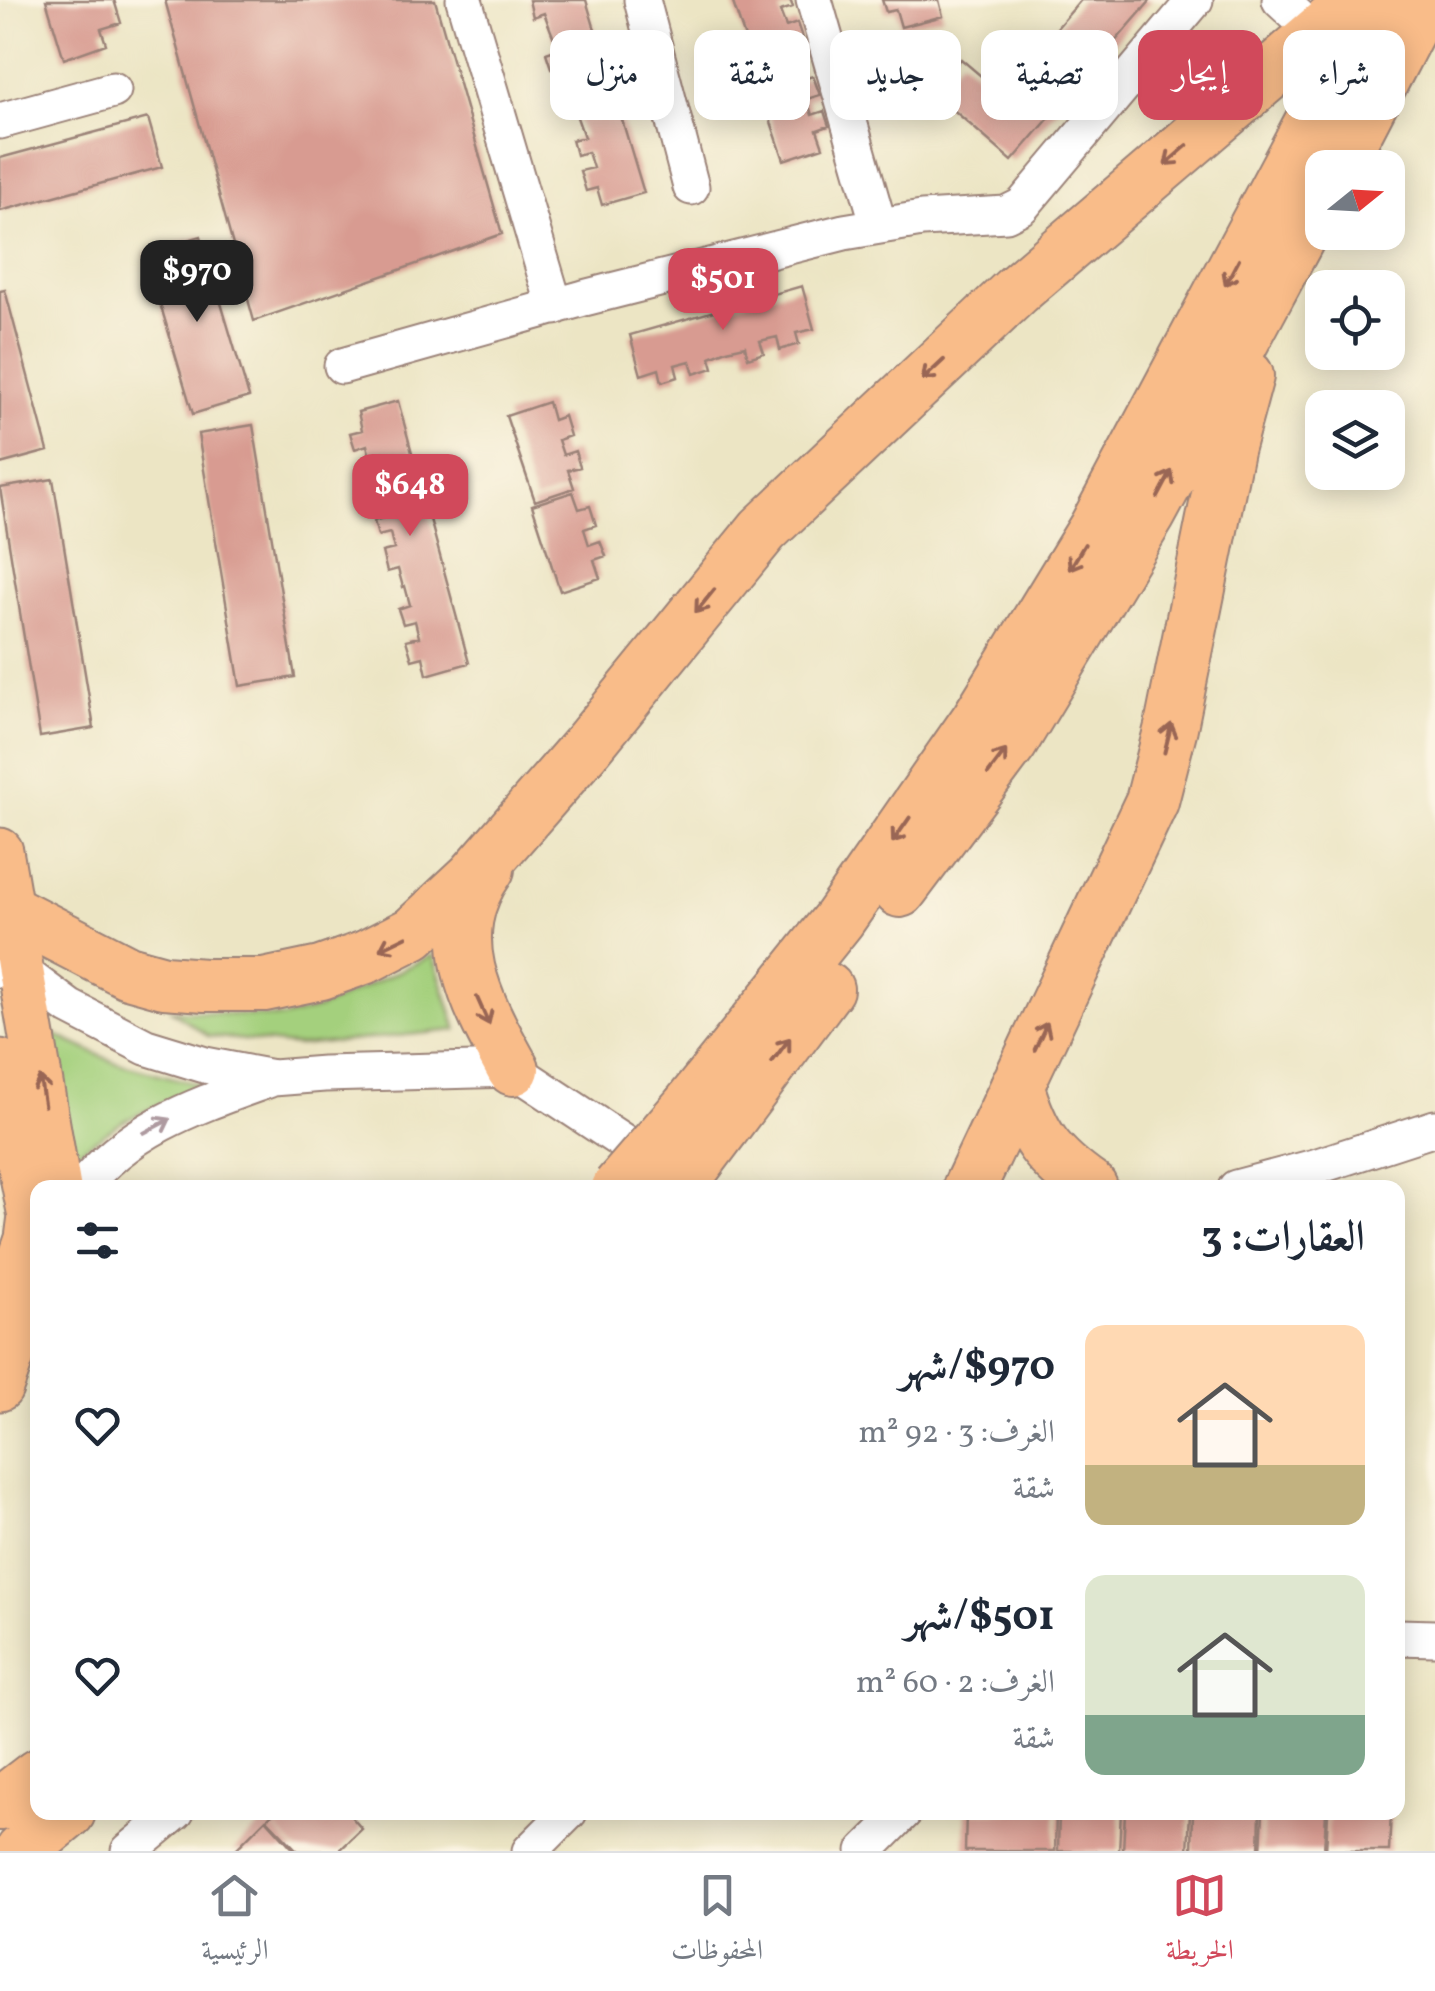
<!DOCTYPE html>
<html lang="ar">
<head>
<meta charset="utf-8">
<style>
	:root { --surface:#fff; --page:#f2f2f3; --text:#1f2937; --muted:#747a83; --line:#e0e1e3; --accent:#d1495b }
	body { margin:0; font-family:Vollkorn,Amiri,serif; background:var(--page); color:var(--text); direction:rtl; height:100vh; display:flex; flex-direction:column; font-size:38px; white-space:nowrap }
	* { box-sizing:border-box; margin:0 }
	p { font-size:32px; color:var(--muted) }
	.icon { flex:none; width:55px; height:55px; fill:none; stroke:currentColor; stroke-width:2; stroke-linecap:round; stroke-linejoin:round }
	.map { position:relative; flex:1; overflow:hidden; direction:ltr }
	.details { position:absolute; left:30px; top:1180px; width:1375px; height:640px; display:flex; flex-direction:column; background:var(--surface); border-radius:20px; box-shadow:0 5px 25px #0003; direction:rtl }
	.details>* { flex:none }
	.banner { position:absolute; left:30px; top:30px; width:1375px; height:90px; direction:rtl; display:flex; gap:20px }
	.needle { width:65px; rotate:72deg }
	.tools { position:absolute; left:1305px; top:150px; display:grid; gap:20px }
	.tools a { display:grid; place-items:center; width:100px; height:100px; border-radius:20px; background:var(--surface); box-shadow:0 5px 25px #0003; font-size:50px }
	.price { position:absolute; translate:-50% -85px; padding:0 22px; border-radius:20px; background:var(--accent); color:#fff; font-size:32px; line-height:65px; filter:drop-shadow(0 2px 5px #0008) }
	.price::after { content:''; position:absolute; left:50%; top:60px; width:30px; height:22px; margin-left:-15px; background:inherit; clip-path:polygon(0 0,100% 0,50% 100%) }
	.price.active { background:#222; color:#fff }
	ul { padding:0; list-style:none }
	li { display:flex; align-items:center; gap:30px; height:250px; padding:0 40px }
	li span { display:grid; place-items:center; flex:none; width:280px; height:200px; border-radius:20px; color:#555 }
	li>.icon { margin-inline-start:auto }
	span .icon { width:120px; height:120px; fill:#fffc; stroke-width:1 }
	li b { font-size:42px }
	h2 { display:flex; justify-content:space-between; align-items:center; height:120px; padding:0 40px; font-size:42px }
	.tag { padding:0 35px; border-radius:20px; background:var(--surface); box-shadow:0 5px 25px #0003; font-size:35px; line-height:90px }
	.tag.active { background:var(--accent); color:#fff }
	.tabs { display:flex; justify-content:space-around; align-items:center; height:140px; border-top:2px solid var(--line); background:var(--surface); font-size:28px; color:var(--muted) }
	.tabs a { display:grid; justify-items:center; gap:5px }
	.tabs .active { color:var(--accent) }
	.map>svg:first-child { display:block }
</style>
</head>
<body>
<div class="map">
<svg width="1435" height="1851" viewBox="0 0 1435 1851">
	<rect width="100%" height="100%" fill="#fcf5e5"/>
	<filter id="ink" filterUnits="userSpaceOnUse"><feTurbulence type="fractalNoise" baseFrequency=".01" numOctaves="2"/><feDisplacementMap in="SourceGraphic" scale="20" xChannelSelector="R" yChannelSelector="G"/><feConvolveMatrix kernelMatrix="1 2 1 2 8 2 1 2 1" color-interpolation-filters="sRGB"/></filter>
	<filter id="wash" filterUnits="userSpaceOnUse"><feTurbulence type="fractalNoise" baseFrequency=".0048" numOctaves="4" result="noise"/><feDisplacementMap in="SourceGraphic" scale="40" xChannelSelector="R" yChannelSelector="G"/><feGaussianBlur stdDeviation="2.25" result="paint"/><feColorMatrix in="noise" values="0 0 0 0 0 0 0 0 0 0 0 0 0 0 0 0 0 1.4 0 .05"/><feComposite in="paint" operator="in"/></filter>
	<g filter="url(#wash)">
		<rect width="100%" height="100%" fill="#ece5c4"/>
		<path fill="#a4d07d" stroke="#777854" stroke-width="2.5" d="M433 955 457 1030 299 1046 208 1036 171 1010 283 1018 320 1008Z
			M40 1028 114 1062 201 1085 122 1122 65 1160Z"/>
		<g id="blocks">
			<path fill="#d89b91" d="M46 0H114L121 23 101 29 106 44 64 59Z
				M165 0H435L502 234 254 321Z
				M529 0H586L644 193 602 205 597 188 586 191 580 171 593 168 588 152 576 155 572 140 584 137 571 100 560 104 555 84 567 80 562 65 551 68 546 53 558 49 544 13 533 17Z
				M732 0H790L793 7 780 11 786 27 797 23 802 38 790 42 796 60 757 73Z
				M882 0H939L943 16 901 27 896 10 886 12Z
				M1081 0H1151L1012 161 933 92 961 59 1001 93Z
				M797 61 803 79 813 76 820 95 807 99 812 115 824 111 829 126 817 130 823 147 784 160 755 75Z
				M148 118 162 167 0 211V158Z
				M201 236 249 397 193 414 145 253Z
				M802 286 814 329 796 333 799 344 780 350 777 337 760 341 764 353 748 358 745 346 727 350 710 357 713 368 694 374 690 361 675 365 678 377 662 382 659 369 641 375 630 335Z
				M5 290 48 451 0 464V291Z
				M398 401 469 663 427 675 423 657 412 660 406 640 419 637 415 621 403 624 398 609 410 605 405 586 403 587 398 569 387 572 382 552 394 549 390 533 378 536 374 521 386 517 381 498 375 481 364 484 358 464 371 461 367 445 355 449 350 433 362 430 358 412Z
				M548 402 553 420 564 416 570 436 558 440 563 455 575 451 580 467 568 470 574 488 535 501 506 416Z
				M253 425 295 677 240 686 198 434Z
				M53 479 94 728 40 737 0 488Z
				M573 492 579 509 590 506 596 525 584 529 589 545 600 541 606 556 594 560 600 578 560 591 532 505Z
				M274 1812H347L362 1829 339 1851H298L267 1819Z
				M966 1812H1056L1055 1851H965Z
				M1059 1812H1121L1119 1851H1058Z
				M1125 1812H1190L1188 1851H1123Z
				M1193 1812H1260L1259 1851H1192Z
				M1263 1812H1326L1324 1851H1261Z
				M1328 1812H1391L1389 1851H1326Z
				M266 1819 295 1851H234Z"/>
		</g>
	</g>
	<g filter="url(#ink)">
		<use href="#blocks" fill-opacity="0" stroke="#9b8278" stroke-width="2.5"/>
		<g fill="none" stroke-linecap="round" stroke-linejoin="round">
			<defs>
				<path id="minor" d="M464 0 555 307
					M642 0 691 187
					M814 0 879 226
					M1280 0 1317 34
					M0 121 113 90
					M342 366 584 298 844 232 922 219 1006 214 1022 206 1195 0
					M6 971 22 972 69 1007 146 1047 205 1065 273 1078 324 1074 513 1069 663 1168
					M82 1188C130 1126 202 1104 273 1078
					M1236 1188 1315 1167 1435 1128
					M1398 1637 1435 1638
					M129 1851 176 1812
					M530 1851 569 1812
					M865 1851 904 1812"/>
				<path id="major" d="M0 851 58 1188
					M0 1062 31 1216 28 1239 0 1319
					M0 1388 34 1291"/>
				<path id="highway" d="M1337 168 1424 0
					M488 869C439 938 478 1005 513 1069
					M900 891 1011 743 1150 513 1322 194
					M12 912 128 972 164 982 205 985H264L321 973 366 957 413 933 473 877 587 746 763 530 1017 290 1356 0
					M1017 1085C1032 1136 1047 1157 1091 1188
					M689 1106 839 919 978 719 1095 528 1376 0
					M723 1128 827 989
					M969 1188 1152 801 1171 727 1227 450 1247 376
					M0 1804 38 1775
					M22 1851 69 1812"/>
			</defs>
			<use href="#minor" stroke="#9b8278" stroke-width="39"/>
			<use href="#major" stroke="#9b8278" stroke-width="49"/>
			<use href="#highway" stroke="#9b8278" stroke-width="56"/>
			<use href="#minor" stroke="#fff" stroke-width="35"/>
			<use href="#major" stroke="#f9bc89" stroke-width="45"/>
			<use href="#highway" stroke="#f9bc89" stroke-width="52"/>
			<defs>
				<path id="highway-bridge" d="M618 1188 689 1106
					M678 1188 723 1128"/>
			</defs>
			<use href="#highway-bridge" stroke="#9b8278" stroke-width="56" stroke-linecap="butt"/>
			<use href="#highway-bridge" stroke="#f9bc89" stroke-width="52"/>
		</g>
		<defs><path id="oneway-shaft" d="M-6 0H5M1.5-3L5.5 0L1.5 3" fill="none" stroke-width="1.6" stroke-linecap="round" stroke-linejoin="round" transform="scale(2.5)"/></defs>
		<g stroke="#965">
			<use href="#oneway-shaft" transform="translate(1176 155) rotate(139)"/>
			<use href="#oneway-shaft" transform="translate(1232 272) rotate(118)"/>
			<use href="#oneway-shaft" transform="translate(933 370) rotate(137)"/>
			<use href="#oneway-shaft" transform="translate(1165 484) rotate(-62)"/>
			<use href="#oneway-shaft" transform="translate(1077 557) rotate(121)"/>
			<use href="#oneway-shaft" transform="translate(705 601) rotate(129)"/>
			<use href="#oneway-shaft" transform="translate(1168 738) rotate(-76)"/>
			<use href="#oneway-shaft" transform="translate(997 762) rotate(-53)"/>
			<use href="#oneway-shaft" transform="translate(901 830) rotate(125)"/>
			<use href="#oneway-shaft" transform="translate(393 943) rotate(154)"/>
			<use href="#oneway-shaft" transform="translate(483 1011) rotate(66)"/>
			<use href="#oneway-shaft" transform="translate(1041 1036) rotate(-65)"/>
			<use href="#oneway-shaft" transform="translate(781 1050) rotate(-53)"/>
			<use href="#oneway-shaft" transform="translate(42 1091) rotate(-99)"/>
		</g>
		<use stroke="#ae9aa0" href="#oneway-shaft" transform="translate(157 1126) rotate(-28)"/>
	</g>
</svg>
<div class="tools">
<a><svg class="needle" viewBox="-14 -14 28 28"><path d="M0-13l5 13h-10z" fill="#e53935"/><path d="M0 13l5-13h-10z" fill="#747a83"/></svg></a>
<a><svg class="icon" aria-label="locate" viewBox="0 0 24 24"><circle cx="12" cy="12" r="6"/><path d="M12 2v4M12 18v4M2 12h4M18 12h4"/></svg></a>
<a><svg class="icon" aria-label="layers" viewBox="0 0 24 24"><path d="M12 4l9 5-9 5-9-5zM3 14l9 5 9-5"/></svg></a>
</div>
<b class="price active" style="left:197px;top:325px">$970</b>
<b class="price" style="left:723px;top:333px">$501</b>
<b class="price" style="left:410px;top:539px">$648</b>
<div class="banner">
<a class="tag">شراء</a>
<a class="tag active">إيجار</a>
<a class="tag">تصفية</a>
<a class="tag">جديد</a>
<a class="tag">شقة</a>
<a class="tag">منزل</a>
</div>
<section class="details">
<h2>العقارات: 3<svg class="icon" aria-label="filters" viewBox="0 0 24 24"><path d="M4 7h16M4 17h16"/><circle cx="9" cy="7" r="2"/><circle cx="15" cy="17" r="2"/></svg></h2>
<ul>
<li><span style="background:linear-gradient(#ffd9b3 70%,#c2b280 0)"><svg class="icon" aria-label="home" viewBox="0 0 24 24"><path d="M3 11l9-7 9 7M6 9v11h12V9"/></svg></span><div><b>$970/شهر</b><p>الغرف: 3 · 92 m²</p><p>شقة</p></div><svg class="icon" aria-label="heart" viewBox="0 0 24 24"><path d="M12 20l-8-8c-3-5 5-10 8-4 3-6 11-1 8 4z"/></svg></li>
<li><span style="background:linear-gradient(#dfe7d0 70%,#7fa58c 0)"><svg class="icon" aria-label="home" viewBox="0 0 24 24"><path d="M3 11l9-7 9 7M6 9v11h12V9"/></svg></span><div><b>$501/شهر</b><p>الغرف: 2 · 60 m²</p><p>شقة</p></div><svg class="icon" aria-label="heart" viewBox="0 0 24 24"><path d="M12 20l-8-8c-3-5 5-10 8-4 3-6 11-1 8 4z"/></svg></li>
</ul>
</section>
</div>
<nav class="tabs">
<a class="active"><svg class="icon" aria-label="map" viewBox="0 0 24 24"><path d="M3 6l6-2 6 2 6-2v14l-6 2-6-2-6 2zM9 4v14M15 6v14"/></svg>الخريطة</a>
<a><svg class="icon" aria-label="saved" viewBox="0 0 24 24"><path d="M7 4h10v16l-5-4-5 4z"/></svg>المحفوظات</a>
<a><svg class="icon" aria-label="home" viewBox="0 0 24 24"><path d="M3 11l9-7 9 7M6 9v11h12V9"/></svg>الرئيسية</a>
</nav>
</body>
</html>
